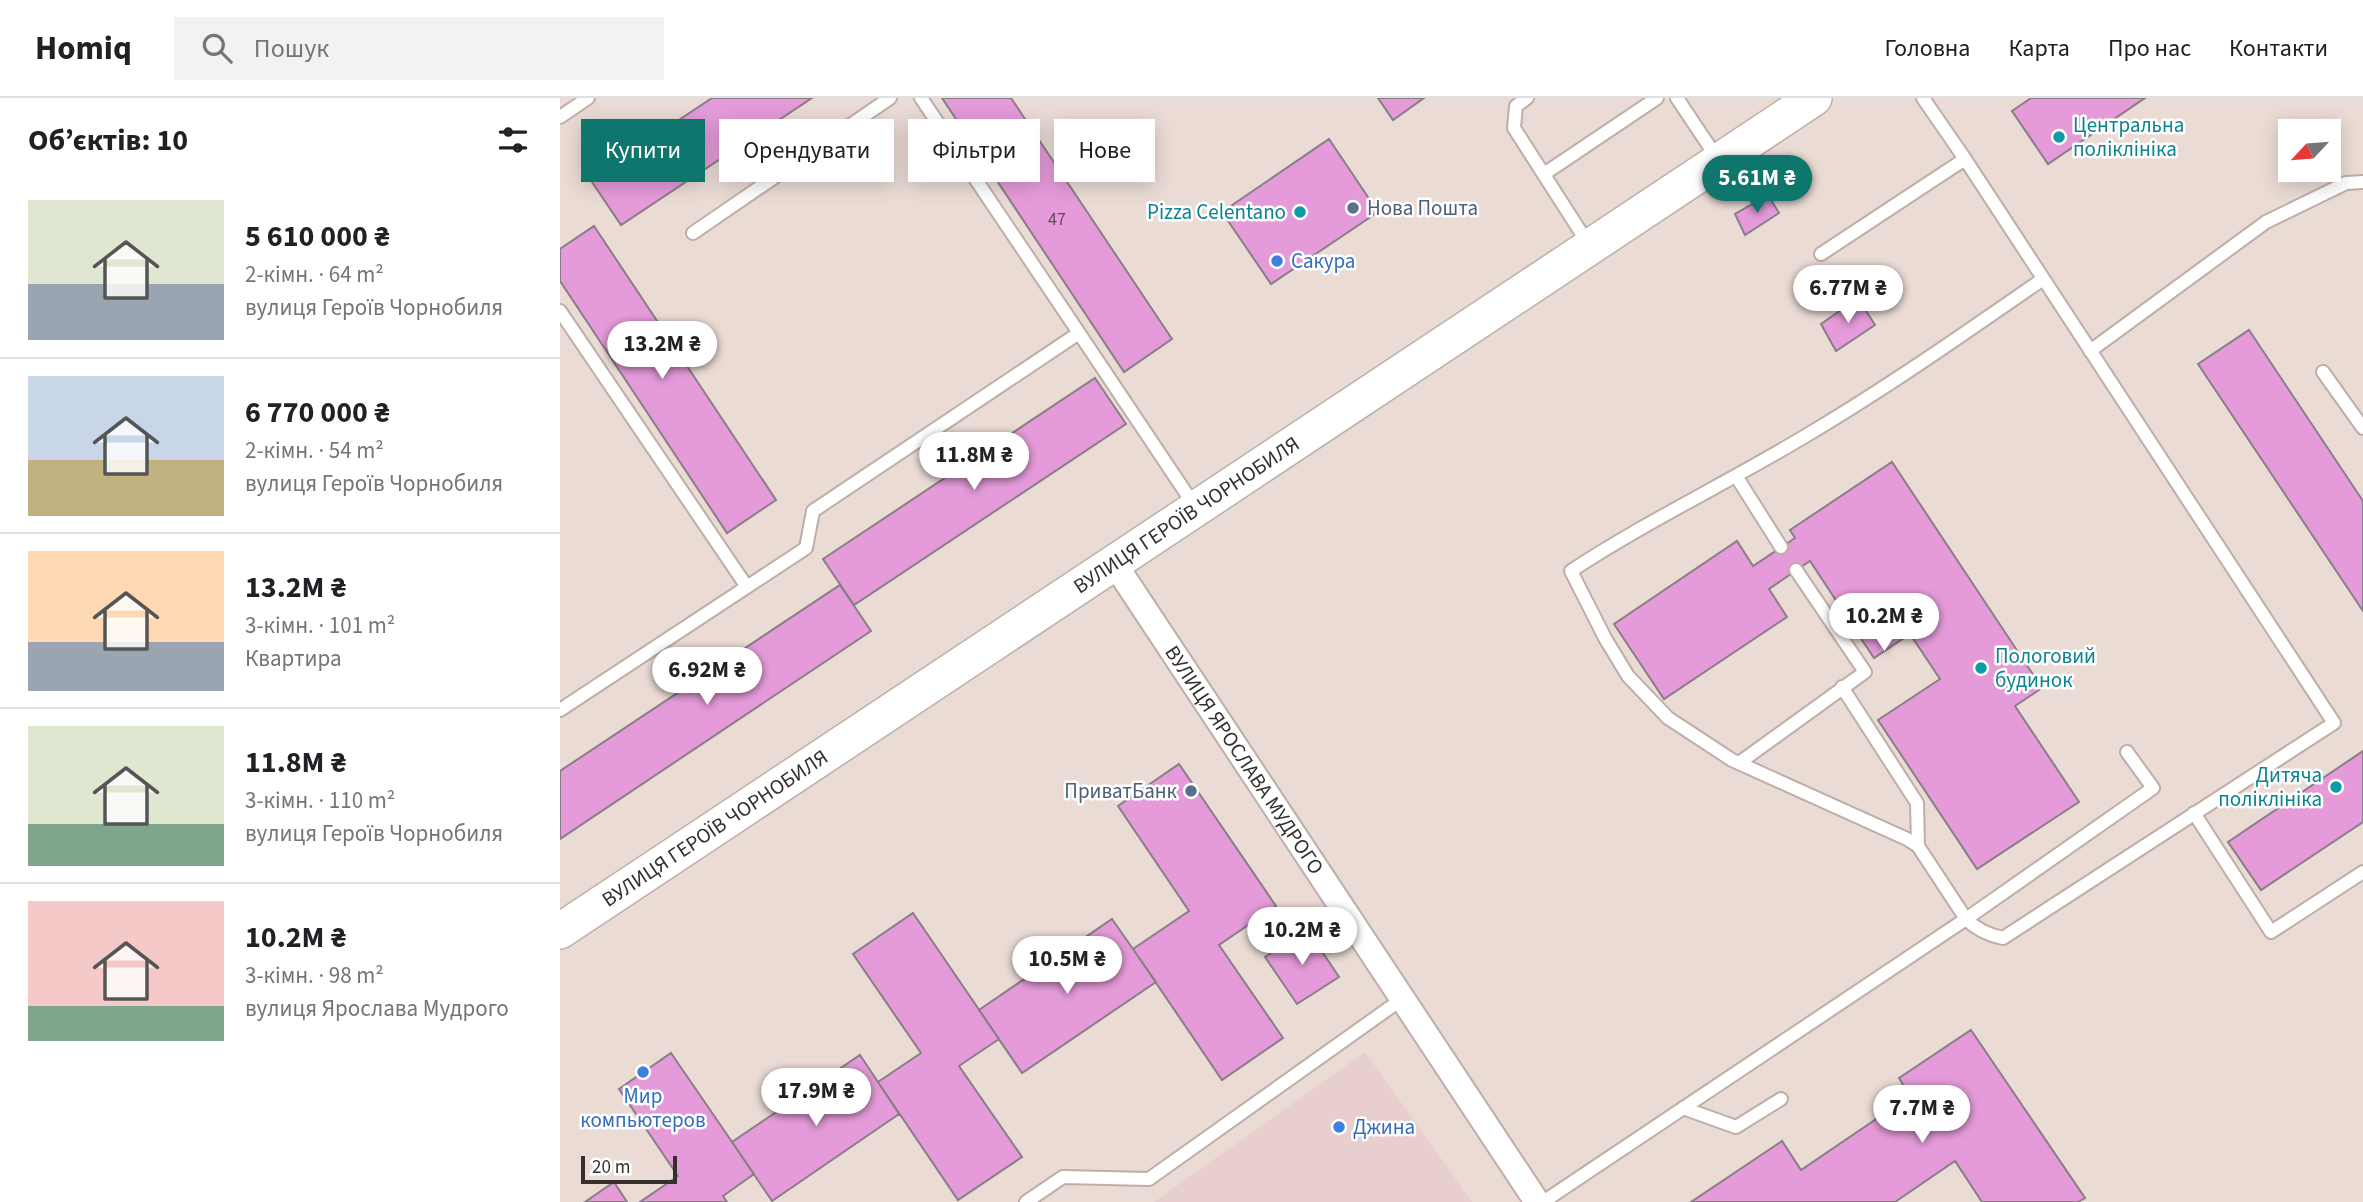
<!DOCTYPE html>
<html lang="uk">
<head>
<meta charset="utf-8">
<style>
	:root { --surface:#fff; --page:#f2f2f2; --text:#202124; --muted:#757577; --line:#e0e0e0; --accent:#0f766e }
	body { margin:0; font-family:"Source Sans 3",sans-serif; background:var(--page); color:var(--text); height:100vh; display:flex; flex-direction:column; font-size:26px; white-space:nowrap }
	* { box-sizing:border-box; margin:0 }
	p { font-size:23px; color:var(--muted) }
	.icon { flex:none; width:38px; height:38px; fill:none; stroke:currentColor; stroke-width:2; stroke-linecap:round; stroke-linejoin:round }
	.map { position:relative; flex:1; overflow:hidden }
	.panel { display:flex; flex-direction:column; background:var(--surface); width:560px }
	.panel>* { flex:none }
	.top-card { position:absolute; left:21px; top:21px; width:665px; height:63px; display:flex; gap:14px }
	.needle { width:46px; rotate:244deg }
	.fabs { position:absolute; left:1718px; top:21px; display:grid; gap:14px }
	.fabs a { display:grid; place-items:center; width:63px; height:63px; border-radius:0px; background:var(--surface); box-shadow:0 4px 18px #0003; font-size:35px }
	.scale { position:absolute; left:21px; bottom:18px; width:96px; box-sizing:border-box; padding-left:7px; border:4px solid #36302d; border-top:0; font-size:19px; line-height:24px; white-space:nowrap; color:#36302d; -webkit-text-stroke:5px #fff; paint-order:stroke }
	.price { position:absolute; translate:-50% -60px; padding:0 16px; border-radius:24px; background:#fff; color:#222; font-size:23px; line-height:46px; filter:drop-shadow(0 2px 4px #0008) }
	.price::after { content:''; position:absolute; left:50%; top:42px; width:21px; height:16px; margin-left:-10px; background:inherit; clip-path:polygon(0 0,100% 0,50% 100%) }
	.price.selected { background:var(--accent); color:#fff }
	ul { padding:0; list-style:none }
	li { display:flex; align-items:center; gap:21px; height:175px; padding:0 28px }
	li+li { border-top:2px solid var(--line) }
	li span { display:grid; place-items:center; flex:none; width:196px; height:140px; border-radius:0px; color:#555 }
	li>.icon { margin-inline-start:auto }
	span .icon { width:84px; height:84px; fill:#fffc; stroke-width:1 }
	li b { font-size:30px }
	h2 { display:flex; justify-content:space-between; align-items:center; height:84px; padding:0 28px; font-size:30px }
	.chip { padding:0 24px; border-radius:0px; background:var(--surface); box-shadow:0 4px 18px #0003; font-size:24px; line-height:63px }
	.chip.selected { background:var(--accent); color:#fff }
	header { display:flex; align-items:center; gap:42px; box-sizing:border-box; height:98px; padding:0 35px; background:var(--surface); border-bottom:2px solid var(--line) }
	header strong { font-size:33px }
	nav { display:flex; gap:38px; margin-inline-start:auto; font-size:24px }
	.search { width:490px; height:63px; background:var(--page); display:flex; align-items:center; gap:18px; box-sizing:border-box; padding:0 24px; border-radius:0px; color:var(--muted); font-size:26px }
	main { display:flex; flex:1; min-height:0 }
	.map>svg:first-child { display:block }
</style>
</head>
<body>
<header>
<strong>Homiq</strong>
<div class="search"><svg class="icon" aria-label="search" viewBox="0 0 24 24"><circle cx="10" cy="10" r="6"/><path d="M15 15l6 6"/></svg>Пошук</div>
<nav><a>Головна</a><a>Карта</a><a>Про нас</a><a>Контакти</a></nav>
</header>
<main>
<section class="panel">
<h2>Об’єктів: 10<svg class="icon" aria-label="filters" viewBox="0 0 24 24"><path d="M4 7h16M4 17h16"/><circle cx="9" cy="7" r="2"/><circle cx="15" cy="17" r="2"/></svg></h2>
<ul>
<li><span style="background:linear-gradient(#dfe7d0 60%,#9aa5b1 0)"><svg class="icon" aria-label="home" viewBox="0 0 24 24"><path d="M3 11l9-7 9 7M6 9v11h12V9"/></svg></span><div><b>5 610 000 ₴</b><p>2-кімн. · 64 m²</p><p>вулиця Героїв Чорнобиля</p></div></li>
<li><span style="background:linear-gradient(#c9d6e8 60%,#c2b280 0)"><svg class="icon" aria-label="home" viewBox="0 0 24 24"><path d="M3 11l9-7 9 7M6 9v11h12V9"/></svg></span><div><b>6 770 000 ₴</b><p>2-кімн. · 54 m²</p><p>вулиця Героїв Чорнобиля</p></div></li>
<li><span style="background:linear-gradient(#ffd9b3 65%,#9aa5b1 0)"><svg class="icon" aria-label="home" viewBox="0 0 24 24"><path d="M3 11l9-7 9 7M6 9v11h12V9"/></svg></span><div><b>13.2M ₴</b><p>3-кімн. · 101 m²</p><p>Квартира</p></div></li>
<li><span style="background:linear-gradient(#dfe7d0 70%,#7fa58c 0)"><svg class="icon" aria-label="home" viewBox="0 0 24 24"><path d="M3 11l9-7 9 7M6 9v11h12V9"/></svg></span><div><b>11.8M ₴</b><p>3-кімн. · 110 m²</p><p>вулиця Героїв Чорнобиля</p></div></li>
<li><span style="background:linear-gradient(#f6c9c9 75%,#7fa58c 0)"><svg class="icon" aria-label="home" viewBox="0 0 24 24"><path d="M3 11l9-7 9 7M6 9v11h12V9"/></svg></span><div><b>10.2M ₴</b><p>3-кімн. · 98 m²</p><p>вулиця Ярослава Мудрого</p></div></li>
</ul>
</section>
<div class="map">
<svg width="1803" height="1104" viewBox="0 0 1803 1104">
	<rect width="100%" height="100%" fill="#ebdbd5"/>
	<path fill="#e8cecc" d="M805 954 912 1104H594Z"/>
	<path fill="#e59bda" stroke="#897e87" stroke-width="2" d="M152 0H252L61 127 30 81Z
		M382 0H451L612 241 564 274Z
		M818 0H864L833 22Z
		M1471 0H1585L1488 66 1452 13Z
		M769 41 818 114 711 186 662 114Z
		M1208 97 1219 115 1185 137 1175 116Z
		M34 128 216 402 167 435 0 183V151Z
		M1298 200 1315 227 1276 253 1261 226Z
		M1689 232 1803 403V513L1638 266Z
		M535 280 566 326 294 507 263 461Z
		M1332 364 1482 590 1455 608 1519 704 1417 771 1318 622 1380 581 1350 536 1314 560 1250 463 1209 491 1227 519 1104 601 1054 526 1177 443 1193 468 1235 440 1230 432Z
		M280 487 311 533 0 741V673Z
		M1803 653V724L1701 792 1668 744Z
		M619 666 716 808 659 847 723 940 662 982 573 851 629 813 558 708Z
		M353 815 439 941 399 968 462 1059 398 1102 318 984 361 955 293 856Z
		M552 821 596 884 462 975 419 912Z
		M747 831 779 879 737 906 705 859Z
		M1411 932 1525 1100 1518 1104H1422L1395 1063 1335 1104H1131L1222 1043 1241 1072 1350 998 1339 980Z
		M111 955 194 1076 163 1098 167 1104H80L118 1078 59 991Z
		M300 957 339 1016 212 1103 172 1044Z
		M54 1084 67 1104H25Z"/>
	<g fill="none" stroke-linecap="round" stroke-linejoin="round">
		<defs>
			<path id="lane" d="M967 0 956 8 954 30 1029 147
				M1117 0 1157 60
				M1363 0 1405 61 1774 625 1443 840C1428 837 1417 832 1406 821L1593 690 1567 654
				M0 19 28 0
				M984 76 1097 0
				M133 135 330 0
				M1261 156 1405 61
				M0 213 187 489
				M519 235 636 410
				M1530 253 1706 124 1786 85 1803 84
				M1763 274 1803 330
				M1176 378 1221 449
				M1282 589 1357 705 1358 748
				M0 612 246 450 253 413 519 235 361 0
				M1179 665 1305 574 1236 472
				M1634 715 1711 834 1803 774
				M1123 1010 1176 1029 1221 1001
				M466 1104 503 1079 589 1081 842 901
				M983 1104 1406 821 1358 748 1347 741 1172 662 1108 620 1068 578 1045 540 1011 473C1087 423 1169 384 1247 337 1328 289 1405 235 1483 181"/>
			<g id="street">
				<path id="s1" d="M554 465 977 1104"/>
			</g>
			<g id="secondary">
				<path id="s2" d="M0 833 1254 0"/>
			</g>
		</defs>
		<use href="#lane" stroke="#beaea9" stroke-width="16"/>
		<use href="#street" stroke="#beaea9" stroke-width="28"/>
		<use href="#secondary" stroke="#beaea9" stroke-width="38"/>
		<use href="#lane" stroke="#fff" stroke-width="12"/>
		<use href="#street" stroke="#fff" stroke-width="24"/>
		<use href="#secondary" stroke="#fff" stroke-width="35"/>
	</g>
	<g fill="#0f9aa8" stroke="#fff" stroke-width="2.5">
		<circle cx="1499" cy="39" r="7"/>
		<circle cx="740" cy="114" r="7"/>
		<circle cx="1421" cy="570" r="7"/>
		<circle cx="1776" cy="689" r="7"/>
	</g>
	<g fill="#5c6f8a" stroke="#fff" stroke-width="2.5">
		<circle cx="793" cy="110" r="7"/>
		<circle cx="631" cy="693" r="7"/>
	</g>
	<g fill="#3f7fe0" stroke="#fff" stroke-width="2.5">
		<circle cx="717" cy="163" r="7"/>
		<circle cx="83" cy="974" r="7"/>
		<circle cx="779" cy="1029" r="7"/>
	</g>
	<g text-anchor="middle" stroke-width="5" stroke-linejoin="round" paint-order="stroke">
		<g font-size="18" fill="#624b58">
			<text x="497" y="127">47</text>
		</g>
		<g font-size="21" fill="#0d838f" stroke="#fff" text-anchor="start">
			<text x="1513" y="34">Центральна<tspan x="1513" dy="24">поліклініка</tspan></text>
			<text x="726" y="121" text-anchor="end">Pizza Celentano</text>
			<text x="1435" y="565">Пологовий<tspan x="1435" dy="24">будинок</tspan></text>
			<text x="1762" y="684" text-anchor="end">Дитяча<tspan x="1762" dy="24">поліклініка</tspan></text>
		</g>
		<g font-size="21" fill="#4e5e75" stroke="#fff" text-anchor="start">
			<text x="807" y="117">Нова Пошта</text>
			<text x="617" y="700" text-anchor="end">ПриватБанк</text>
		</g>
		<g font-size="21" fill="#366cbe" stroke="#fff" text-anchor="start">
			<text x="731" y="170">Сакура</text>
			<text x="83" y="1005" text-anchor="middle">Мир<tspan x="83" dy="24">компьютеров</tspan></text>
			<text x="793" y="1036">Джина</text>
		</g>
		<g font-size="21" fill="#36302d" stroke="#fff">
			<text dy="7" stroke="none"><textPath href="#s2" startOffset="752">ВУЛИЦЯ ГЕРОЇВ ЧОРНОБИЛЯ</textPath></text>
			<text dy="7" stroke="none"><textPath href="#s1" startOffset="236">ВУЛИЦЯ ЯРОСЛАВА МУДРОГО</textPath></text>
			<text dy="7" stroke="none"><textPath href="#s2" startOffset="186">ВУЛИЦЯ ГЕРОЇВ ЧОРНОБИЛЯ</textPath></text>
		</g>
	</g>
</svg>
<div class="fabs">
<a><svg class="needle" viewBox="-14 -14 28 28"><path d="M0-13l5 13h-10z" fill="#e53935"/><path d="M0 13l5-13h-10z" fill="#757577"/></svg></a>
</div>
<div class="scale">20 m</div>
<b class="price selected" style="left:1197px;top:117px">5.61M ₴</b>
<b class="price" style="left:1288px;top:227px">6.77M ₴</b>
<b class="price" style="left:102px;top:283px">13.2M ₴</b>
<b class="price" style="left:414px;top:394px">11.8M ₴</b>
<b class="price" style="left:1324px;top:555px">10.2M ₴</b>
<b class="price" style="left:147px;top:609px">6.92M ₴</b>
<b class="price" style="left:742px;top:869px">10.2M ₴</b>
<b class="price" style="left:507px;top:898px">10.5M ₴</b>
<b class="price" style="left:256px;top:1030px">17.9M ₴</b>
<b class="price" style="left:1362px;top:1047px">7.7M ₴</b>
<div class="top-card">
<a class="chip selected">Купити</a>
<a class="chip">Орендувати</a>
<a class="chip">Фільтри</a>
<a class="chip">Нове</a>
</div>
</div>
</main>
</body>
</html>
